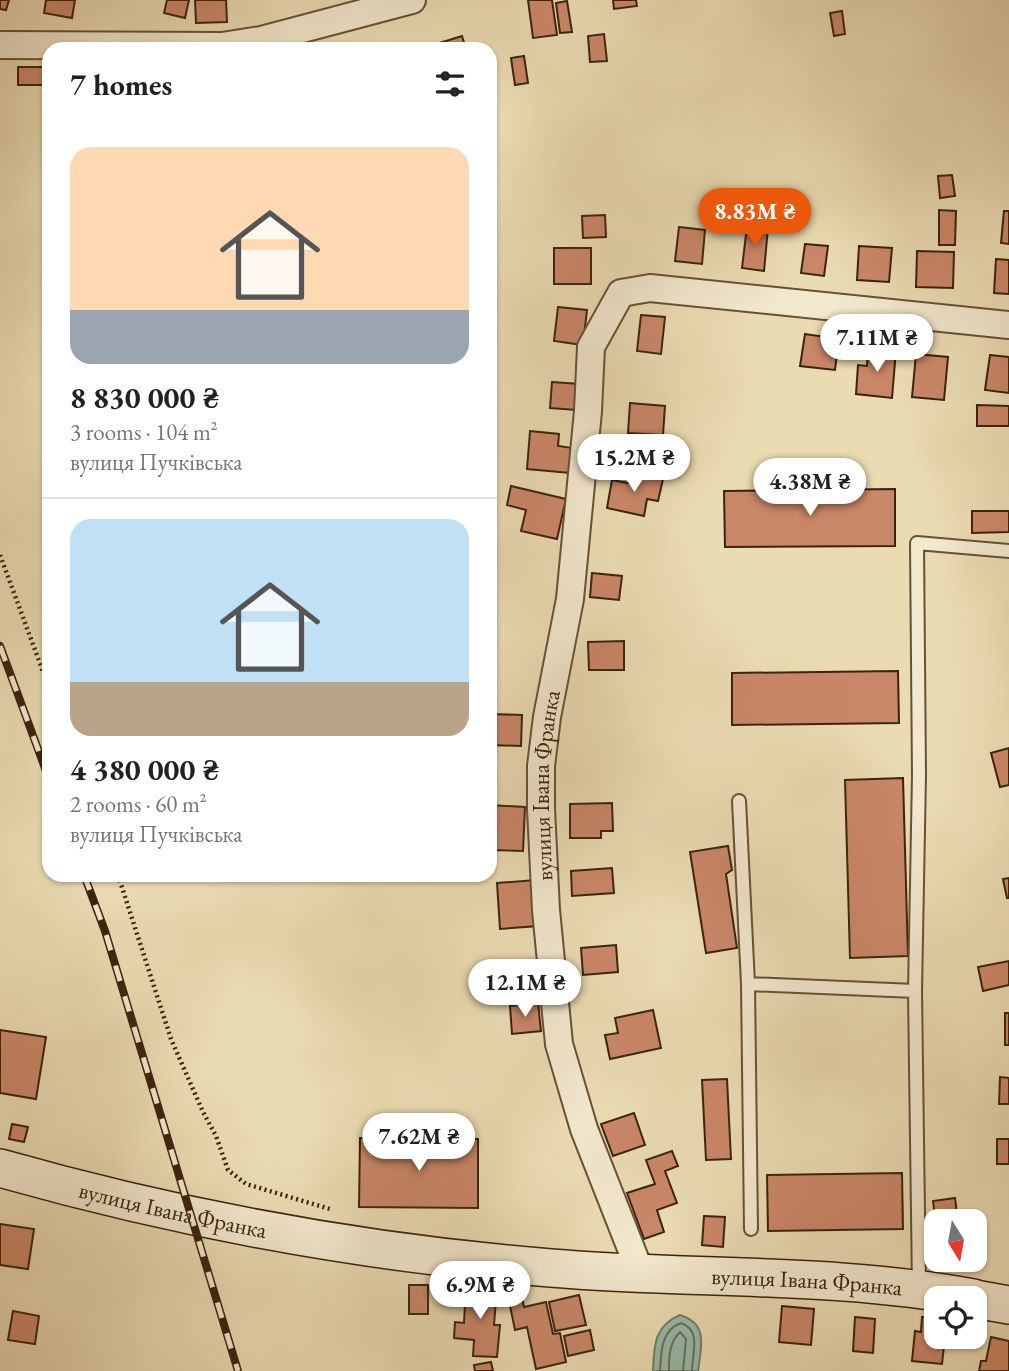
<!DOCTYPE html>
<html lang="en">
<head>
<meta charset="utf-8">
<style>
	:root { --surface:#fff; --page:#f6f6f6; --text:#202124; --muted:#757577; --line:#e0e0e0; --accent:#ea580c }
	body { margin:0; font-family:"EB Garamond",serif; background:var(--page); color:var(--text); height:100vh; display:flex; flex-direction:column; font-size:26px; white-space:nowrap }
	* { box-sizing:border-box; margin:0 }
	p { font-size:23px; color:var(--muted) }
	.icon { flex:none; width:38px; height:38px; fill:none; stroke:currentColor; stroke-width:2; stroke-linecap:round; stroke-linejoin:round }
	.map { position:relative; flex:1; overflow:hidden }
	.drawer { position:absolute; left:42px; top:42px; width:455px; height:840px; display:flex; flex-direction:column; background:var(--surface); border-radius:21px; box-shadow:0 2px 5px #0004 }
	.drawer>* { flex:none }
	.needle { width:46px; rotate:169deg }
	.tools { position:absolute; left:924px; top:1209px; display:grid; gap:14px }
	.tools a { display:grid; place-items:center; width:63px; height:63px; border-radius:14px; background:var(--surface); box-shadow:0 2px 5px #0004; font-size:35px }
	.price { position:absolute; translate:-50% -60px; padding:0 16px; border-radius:24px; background:#fff; color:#222; font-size:23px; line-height:46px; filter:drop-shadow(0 2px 4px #0008) }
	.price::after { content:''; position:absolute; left:50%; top:42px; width:21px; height:16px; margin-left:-10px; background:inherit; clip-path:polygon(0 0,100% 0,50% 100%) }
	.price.on { background:var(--accent); color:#fff }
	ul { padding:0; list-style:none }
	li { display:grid; align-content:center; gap:14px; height:371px; padding:0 28px }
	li+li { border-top:2px solid var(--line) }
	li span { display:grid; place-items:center; height:217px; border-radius:21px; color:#555 }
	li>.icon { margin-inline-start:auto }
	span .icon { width:126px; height:126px; fill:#fffc; stroke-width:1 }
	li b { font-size:30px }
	h2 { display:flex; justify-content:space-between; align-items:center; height:84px; padding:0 28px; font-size:30px }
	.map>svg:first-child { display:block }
</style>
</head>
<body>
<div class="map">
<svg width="1009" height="1371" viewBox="0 0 1009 1371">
	<rect width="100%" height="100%" fill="#ebdbb3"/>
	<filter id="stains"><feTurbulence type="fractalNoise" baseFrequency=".00286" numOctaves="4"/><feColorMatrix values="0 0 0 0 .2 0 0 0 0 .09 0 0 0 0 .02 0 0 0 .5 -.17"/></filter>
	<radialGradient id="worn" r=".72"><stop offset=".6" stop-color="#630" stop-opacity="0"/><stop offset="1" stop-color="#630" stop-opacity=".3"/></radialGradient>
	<path fill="#98bbaa" stroke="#737e6b" stroke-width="2" d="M680 1315C709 1324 701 1347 698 1371H653C654 1346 654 1326 680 1315Z"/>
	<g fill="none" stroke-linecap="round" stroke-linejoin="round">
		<path stroke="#6a6f5c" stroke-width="2" d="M660 1371C661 1352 661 1330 681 1323 702 1330 692 1354 692 1371
			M669 1371C669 1357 669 1342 680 1332L686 1339 683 1371"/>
	</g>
	<path fill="#ca8768" stroke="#3b230d" stroke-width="2" d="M0 0H9L6 10 0 9Z
		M46 0H75L72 18 44 13Z
		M167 0H189L185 18 164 13Z
		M195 0H226L227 22 196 23Z
		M528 0H552L557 35 533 38Z
		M613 0H636L637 6 614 9Z
		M567 1 572 32 560 33 556 3Z
		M842 11 845 34 834 36 830 13Z
		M604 34 607 61 590 62 588 36Z
		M462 36 466 49H434L433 45Z
		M386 45V49H362Z
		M524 56 528 83 515 85 511 58Z
		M18 67H43V85H18Z
		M952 175 955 196 940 198 938 176Z
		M753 194H769L768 220H752Z
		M939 210 956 211 955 245H939Z
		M1004 211H1009V244L1001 243Z
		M605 215 606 237 583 238 582 216Z
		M747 226 768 228 764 271 742 268Z
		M679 227 705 230 702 264 675 261Z
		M805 244 828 246 824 276 801 273Z
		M859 246 892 248 889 282 857 280Z
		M554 248H591V284H554Z
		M917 251 954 252 953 288 916 287Z
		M996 259 1009 260V294L994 293Z
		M558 307 587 310 583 345 554 341Z
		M641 315 665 317 661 354 637 351Z
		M805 334 839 339 835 370 800 366Z
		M868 347 896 350 892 398 856 394 858 365 867 366Z
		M916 354 948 357 944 400 912 397Z
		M990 355 1009 357V393L985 390Z
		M552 382 580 384 577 410 550 408Z
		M630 403 665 406 663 435 628 433Z
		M977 405 1009 406V426H977Z
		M530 431 559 434 558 446 573 448 570 473 527 469Z
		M635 474 663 479 658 501 647 499 644 516 607 508 612 480 633 484Z
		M511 486 566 499 557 539 521 531 526 510 507 505Z
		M895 489V546L725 547 724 491Z
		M972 511H1009V532L972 533Z
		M592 573 622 576 619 600 590 597Z
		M624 641V670H589L588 642Z
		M898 671 899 723 732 725V673Z
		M490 714 522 715 521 746 490 745Z
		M1009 748V785L1000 787 991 753Z
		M903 778 908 956 850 958 845 780Z
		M612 803 613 831H601V838H570V804Z
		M490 805 525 807 523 851 490 850Z
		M728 846 732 870 726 874 737 948 706 953 690 852Z
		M612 868 614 893 572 896 571 871Z
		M1009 878V898H1007L1003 879Z
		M535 880 538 926 500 929 497 883Z
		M616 945 618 972 583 975 581 948Z
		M1009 961V985L983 991 978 967Z
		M538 1003 541 1031 512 1034 510 1006Z
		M653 1010 661 1048 610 1059 605 1035 618 1033 615 1018Z
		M1005 1013H1009V1045H1005Z
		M0 1030 46 1037 36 1099 0 1093Z
		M1000 1077 1009 1078V1104H999Z
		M727 1079 731 1159 706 1160 702 1080Z
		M634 1113 645 1145 613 1156 601 1124Z
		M12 1124 28 1127 24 1142 9 1139Z
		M360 1138 478 1139V1208L359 1207Z
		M997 1139H1009V1164H997Z
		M672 1151 678 1166 665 1171 677 1203 657 1210 664 1232 644 1239 627 1193 655 1184 646 1160Z
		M902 1173 903 1229 768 1231 767 1175Z
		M955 1198 958 1221 965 1222H936V1225L933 1201Z
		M704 1216 725 1217 723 1247 702 1245Z
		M0 1224 34 1229 28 1269 0 1265Z
		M409 1285H428V1314H409Z
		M466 1285 497 1287 494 1325H500L497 1357 473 1356 474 1340 454 1338 455 1322 464 1323Z
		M579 1295 586 1325 555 1331 549 1302Z
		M522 1298 524 1307 546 1302 553 1334 560 1333 566 1362 536 1369 527 1327 515 1330 509 1301Z
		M782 1306 814 1309 811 1345 779 1342Z
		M13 1311 39 1316 35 1344 8 1340Z
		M855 1317 875 1319 873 1353 853 1351Z
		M922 1317 936 1319V1337H945L942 1364 912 1361 915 1331 921 1332Z
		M590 1330 594 1350 568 1356 564 1336Z
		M991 1337 1009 1341V1371H979L981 1361H986Z
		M491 1362 493 1371H475L474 1365Z"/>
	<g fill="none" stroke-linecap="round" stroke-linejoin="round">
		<defs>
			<path id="lane" d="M739 801 748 984
				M751 1229 748 984 915 991
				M919 1287 915 991 919 775 917 543 1009 551"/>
			<g id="street">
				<path d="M0 45 222 46 261 40 412 0"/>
				<path id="s1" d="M641 1274 584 1129 559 1044 546 910 541 809V766L547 717 570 599 588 411 591 347 621 293 650 288 1009 325"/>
			</g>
			<g id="secondary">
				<path id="s2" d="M0 1168C180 1219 365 1253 551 1268 692 1280 834 1272 973 1298"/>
				<path d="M975 1299 1009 1305"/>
			</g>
		</defs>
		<use href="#lane" stroke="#675136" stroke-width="16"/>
		<use href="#street" stroke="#675136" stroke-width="30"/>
		<use href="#secondary" stroke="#3b230d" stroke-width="40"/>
		<path stroke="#3b230d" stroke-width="4.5" stroke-dasharray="2 3.5" stroke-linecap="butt" d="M0 555 49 688
			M118 875 171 1039 203 1112 216 1136 228 1170 246 1184 330 1209"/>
		<use href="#lane" stroke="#f2e8ce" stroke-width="12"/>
		<use href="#street" stroke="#f2e8ce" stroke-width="26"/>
		<use href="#secondary" stroke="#f2e8ce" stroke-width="37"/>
		<defs>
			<path id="rail" d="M0 646 49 779
				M84 875 105 931 238 1371"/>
		</defs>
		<use href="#rail" stroke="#3b230d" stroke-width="8"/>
		<use href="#rail" stroke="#f2e8ce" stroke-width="5" stroke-dasharray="16" stroke-linecap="butt"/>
	</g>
	<g text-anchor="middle" stroke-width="7" stroke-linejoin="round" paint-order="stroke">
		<g font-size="23" fill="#3b230d" stroke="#f2e8ce">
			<text dy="8" stroke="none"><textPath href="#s1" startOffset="504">вулиця Івана Франка</textPath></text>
			<text dy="8" stroke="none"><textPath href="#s2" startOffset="178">вулиця Івана Франка</textPath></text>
			<text dy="8" stroke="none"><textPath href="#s2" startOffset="817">вулиця Івана Франка</textPath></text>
		</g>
	</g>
	<rect width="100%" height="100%" filter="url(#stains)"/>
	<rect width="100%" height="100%" fill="url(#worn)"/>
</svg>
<div class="tools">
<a><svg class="needle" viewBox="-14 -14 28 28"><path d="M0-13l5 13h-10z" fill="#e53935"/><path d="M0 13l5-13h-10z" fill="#757577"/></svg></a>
<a><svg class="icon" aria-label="locate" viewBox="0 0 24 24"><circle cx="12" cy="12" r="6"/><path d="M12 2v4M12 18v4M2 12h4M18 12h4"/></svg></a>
</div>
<b class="price on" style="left:755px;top:248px">8.83M ₴</b>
<b class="price" style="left:877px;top:374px">7.11M ₴</b>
<b class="price" style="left:634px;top:494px">15.2M ₴</b>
<b class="price" style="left:810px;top:518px">4.38M ₴</b>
<b class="price" style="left:525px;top:1019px">12.1M ₴</b>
<b class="price" style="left:419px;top:1173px">7.62M ₴</b>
<b class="price" style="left:480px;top:1321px">6.9M ₴</b>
<section class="drawer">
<h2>7 homes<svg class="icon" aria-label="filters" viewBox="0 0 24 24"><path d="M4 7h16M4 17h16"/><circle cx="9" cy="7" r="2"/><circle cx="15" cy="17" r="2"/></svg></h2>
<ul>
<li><span style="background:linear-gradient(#ffd9b3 75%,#9aa5b1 0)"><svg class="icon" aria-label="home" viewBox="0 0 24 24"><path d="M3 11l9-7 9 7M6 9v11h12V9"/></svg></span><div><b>8 830 000 ₴</b><p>3 rooms · 104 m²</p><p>вулиця Пучківська</p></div></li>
<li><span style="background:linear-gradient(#bfe0f5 75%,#b9a48a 0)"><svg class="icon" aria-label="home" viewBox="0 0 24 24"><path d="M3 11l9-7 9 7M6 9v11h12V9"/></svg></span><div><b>4 380 000 ₴</b><p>2 rooms · 60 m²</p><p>вулиця Пучківська</p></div></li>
</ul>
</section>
</div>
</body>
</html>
